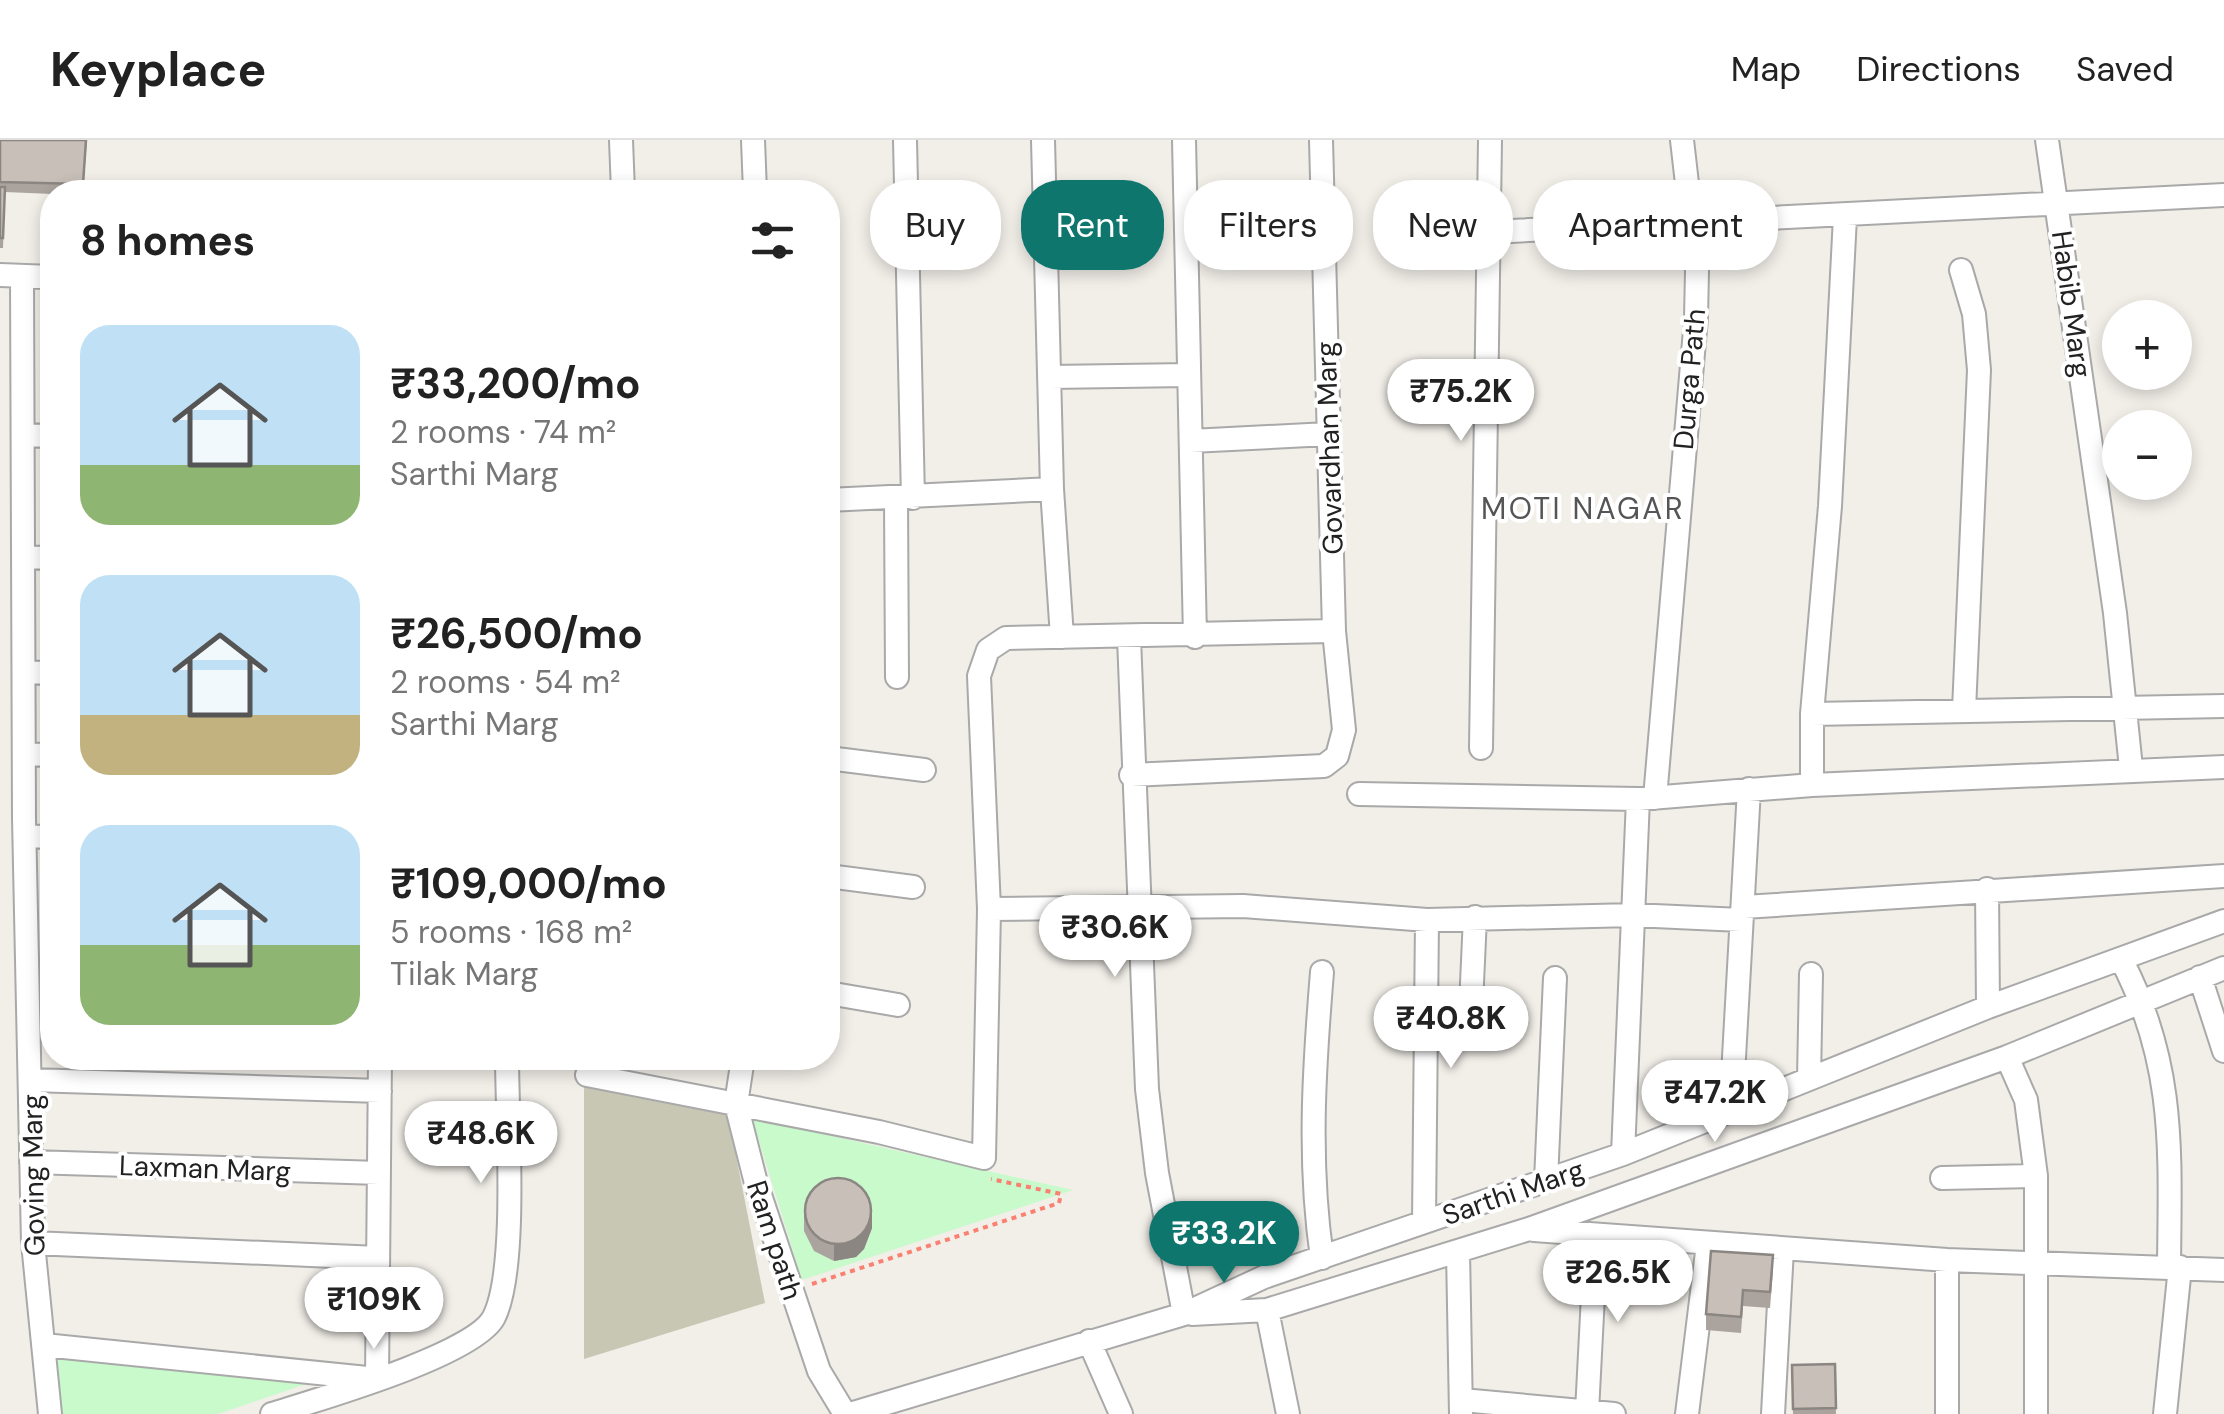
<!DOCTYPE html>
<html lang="en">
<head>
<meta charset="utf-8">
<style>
	:root { --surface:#fff; --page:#f6f6f6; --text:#222; --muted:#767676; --line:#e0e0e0; --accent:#0f766e }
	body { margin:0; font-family:"DM Sans",sans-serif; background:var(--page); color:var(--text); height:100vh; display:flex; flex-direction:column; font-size:38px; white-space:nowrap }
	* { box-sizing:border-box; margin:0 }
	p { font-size:32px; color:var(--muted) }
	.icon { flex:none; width:55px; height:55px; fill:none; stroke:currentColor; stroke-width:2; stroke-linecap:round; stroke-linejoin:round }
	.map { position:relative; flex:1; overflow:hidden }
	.panel { position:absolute; left:40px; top:40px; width:800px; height:890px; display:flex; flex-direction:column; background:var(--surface); border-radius:40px; box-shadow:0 5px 15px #0003 }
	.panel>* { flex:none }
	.top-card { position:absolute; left:870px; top:40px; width:950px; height:90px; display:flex; gap:20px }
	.controls { position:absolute; left:2102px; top:160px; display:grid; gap:20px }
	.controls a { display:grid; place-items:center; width:90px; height:90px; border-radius:50%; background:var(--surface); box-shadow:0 5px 15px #0003; font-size:50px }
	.price { position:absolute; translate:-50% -85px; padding:0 22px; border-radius:35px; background:#fff; color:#222; font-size:32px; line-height:65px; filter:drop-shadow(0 2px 5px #0008) }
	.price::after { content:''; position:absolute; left:50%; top:60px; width:30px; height:22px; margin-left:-15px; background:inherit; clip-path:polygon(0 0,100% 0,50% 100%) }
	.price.on { background:var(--accent); color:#fff }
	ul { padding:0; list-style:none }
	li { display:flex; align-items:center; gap:30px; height:250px; padding:0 40px }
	li span { display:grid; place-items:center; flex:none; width:280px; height:200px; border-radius:30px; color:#555 }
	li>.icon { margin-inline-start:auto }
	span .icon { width:120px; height:120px; fill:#fffc; stroke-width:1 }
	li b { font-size:42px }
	h2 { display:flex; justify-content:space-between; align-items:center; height:120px; padding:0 40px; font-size:42px }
	.pill { padding:0 35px; border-radius:40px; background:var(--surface); box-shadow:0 5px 15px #0003; font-size:35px; line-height:90px }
	.pill.on { background:var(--accent); color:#fff }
	header { display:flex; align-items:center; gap:60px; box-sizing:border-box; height:140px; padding:0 50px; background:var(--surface); border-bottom:2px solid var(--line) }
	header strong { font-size:48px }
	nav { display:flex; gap:55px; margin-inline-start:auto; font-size:35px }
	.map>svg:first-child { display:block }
</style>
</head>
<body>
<header>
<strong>Keyplace</strong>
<nav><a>Map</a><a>Directions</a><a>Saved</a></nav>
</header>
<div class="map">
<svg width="2224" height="1274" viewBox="0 0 2224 1274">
	<rect width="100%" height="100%" fill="#f2efe9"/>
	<path fill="#c7c7b4" d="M584 943 727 970 765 1163 584 1219Z"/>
	<path fill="#c8facc" d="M752 978 1073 1050 802 1140Z
		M57 1215 350 1229 218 1274H62Z"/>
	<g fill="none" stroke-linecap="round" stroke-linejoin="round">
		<defs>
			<path id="minor" d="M621 0 623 52
				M753 0 755 52
				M905 0 913 358
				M1043 0 1052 349 1062 497
				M1184 0 1195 497
				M2047 0 2115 473 2131 628
				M1491 92 2224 55
				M1961 130 1974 174 1979 230 1964 570
				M0 135 52 137
				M22 136 24 678 33 1103 50 1274
				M1050 237 1189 235
				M23 295 52 296
				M1191 301 1328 294
				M896 359 897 537
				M828 360 1052 349
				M26 417 52 418
				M1129 498 1147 949 1157 1033 1184 1174
				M25 532 52 533
				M1812 574 2224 566
				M1481 608 1490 0
				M25 614 52 615
				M828 618 924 630
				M1131 635 1324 626 1337 616 1344 590 1334 491 1321 0
				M1812 645V574L1830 366 1845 77
				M1359 654 1638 659
				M1655 658 1696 178 1697 131 1682 0
				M25 696 52 697
				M828 736 913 747
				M1987 749 1988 867
				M1744 767 2224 736
				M989 769 1243 766 1427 780 1633 775 1741 780
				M2121 819C2176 924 2170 1011 2169 1126
				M1322 832C1314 929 1308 1022 1322 1118
				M2200 837 2224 911
				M828 853 898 865
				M1471 865 1475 777
				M2007 917 2026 960 2036 1036V1274
				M743 918 736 964 756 1043 819 1231 845 1274
				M587 935 879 992 984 1018 989 769 979 536 988 510 1006 498 1334 491
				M1809 939 1811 834
				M31 940 380 951
				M1731 971 1749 649
				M1623 1014 1638 659 1812 645 2224 627
				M31 1022 379 1033
				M1942 1038 2036 1036
				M1546 1041 1555 838
				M1424 1082 1427 780
				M1534 1090 1947 1120 2224 1130
				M33 1103 378 1118
				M1458 1111 1461 1274
				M1947 1120V1274
				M1267 1170 1288 1274
				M1192 1174 1267 1170 1529 1089 2007 917 2224 828
				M1089 1201 1121 1274
				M44 1205 377 1239 380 918
				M1462 1260 1614 1274
				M1587 1272 1596 1097
				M272 1274C316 1260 475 1215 494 1177 518 1129 507 977 507 918
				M850 1274 1184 1174 1264 1137 1623 1014 1988 867 2224 781
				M1687 1274 1708 1104
				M1773 1274 1782 1109
				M2165 1274 2180 1127"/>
		</defs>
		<use href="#minor" stroke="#a9a9a9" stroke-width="26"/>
		<path stroke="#fa8072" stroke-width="4" stroke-dasharray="5 5" stroke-linecap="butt" d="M812 1144 1059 1063 1061 1054 991 1039"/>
		<use href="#minor" stroke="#fff" stroke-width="22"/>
	</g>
	<path fill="#aba49e" d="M0 0H87L83 52H52V54L5 52 3 108H0Z
		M804 1075 872 1088 864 1109 856 1117 834 1121 814 1111 804 1091Z
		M1773 1131 1770 1168 1743 1166 1741 1193 1706 1190V1174Z
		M1835 1224 1836 1274H1793L1792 1225Z"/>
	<path fill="#8b8681" d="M872 1073V1088L864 1109 856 1117 834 1121V1105Z"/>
	<path fill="#c7bfb8" stroke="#8b8681" stroke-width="2.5" d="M0 0H86L83 44 0 42Z
		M0 47H5L3 98H0Z
		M805 1071a33 33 0 1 1 66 0a33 33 0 1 1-66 0Z
		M1711 1111 1773 1115 1770 1152 1743 1150 1741 1177 1706 1174Z
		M1835 1224 1836 1268 1793 1269 1792 1225Z"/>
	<g text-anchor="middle" stroke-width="8" stroke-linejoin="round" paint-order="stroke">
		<g font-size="28" fill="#222" stroke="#fff">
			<text transform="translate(2072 164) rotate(82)" y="10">Habib Marg</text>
			<text transform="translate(1689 239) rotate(-85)" y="10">Durga Path</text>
			<text transform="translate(1329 308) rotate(-92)" y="10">Govardhan Marg</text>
			<text transform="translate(205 1028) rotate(2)" y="10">Laxman Marg</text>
			<text transform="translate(33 1035) rotate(-91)" y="10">Goving Marg</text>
			<text transform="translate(1513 1052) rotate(-19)" y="10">Sarthi Marg</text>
			<text transform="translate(775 1100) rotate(72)" y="10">Ram path</text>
		</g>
		<g font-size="30" letter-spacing="2.5" fill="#555" stroke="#fff">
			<text x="1583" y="379">MOTI NAGAR</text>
		</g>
	</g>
</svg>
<div class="controls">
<a>+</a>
<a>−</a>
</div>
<b class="price" style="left:1461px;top:304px">₹75.2K</b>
<b class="price" style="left:1115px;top:840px">₹30.6K</b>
<b class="price" style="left:1451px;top:931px">₹40.8K</b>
<b class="price" style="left:1715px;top:1005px">₹47.2K</b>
<b class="price" style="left:481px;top:1046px">₹48.6K</b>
<b class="price on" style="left:1224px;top:1146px">₹33.2K</b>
<b class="price" style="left:1618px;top:1185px">₹26.5K</b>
<b class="price" style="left:374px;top:1212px">₹109K</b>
<div class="top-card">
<a class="pill">Buy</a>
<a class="pill on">Rent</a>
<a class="pill">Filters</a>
<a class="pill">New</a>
<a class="pill">Apartment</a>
</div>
<section class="panel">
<h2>8 homes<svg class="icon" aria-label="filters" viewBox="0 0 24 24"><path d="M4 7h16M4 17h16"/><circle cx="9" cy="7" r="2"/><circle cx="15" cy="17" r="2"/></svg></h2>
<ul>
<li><span style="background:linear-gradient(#bfe0f5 70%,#8fb573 0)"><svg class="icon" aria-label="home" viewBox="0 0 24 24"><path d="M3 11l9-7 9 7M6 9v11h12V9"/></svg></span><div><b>₹33,200/mo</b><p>2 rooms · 74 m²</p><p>Sarthi Marg</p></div></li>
<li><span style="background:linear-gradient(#bfe0f5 70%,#c2b280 0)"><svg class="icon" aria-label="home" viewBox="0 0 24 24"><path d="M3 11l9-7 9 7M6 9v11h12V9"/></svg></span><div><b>₹26,500/mo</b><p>2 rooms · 54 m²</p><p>Sarthi Marg</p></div></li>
<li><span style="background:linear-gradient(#bfe0f5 60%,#8fb573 0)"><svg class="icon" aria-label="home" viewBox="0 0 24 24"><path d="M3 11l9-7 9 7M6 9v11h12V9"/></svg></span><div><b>₹109,000/mo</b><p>5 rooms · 168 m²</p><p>Tilak Marg</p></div></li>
</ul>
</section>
</div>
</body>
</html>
